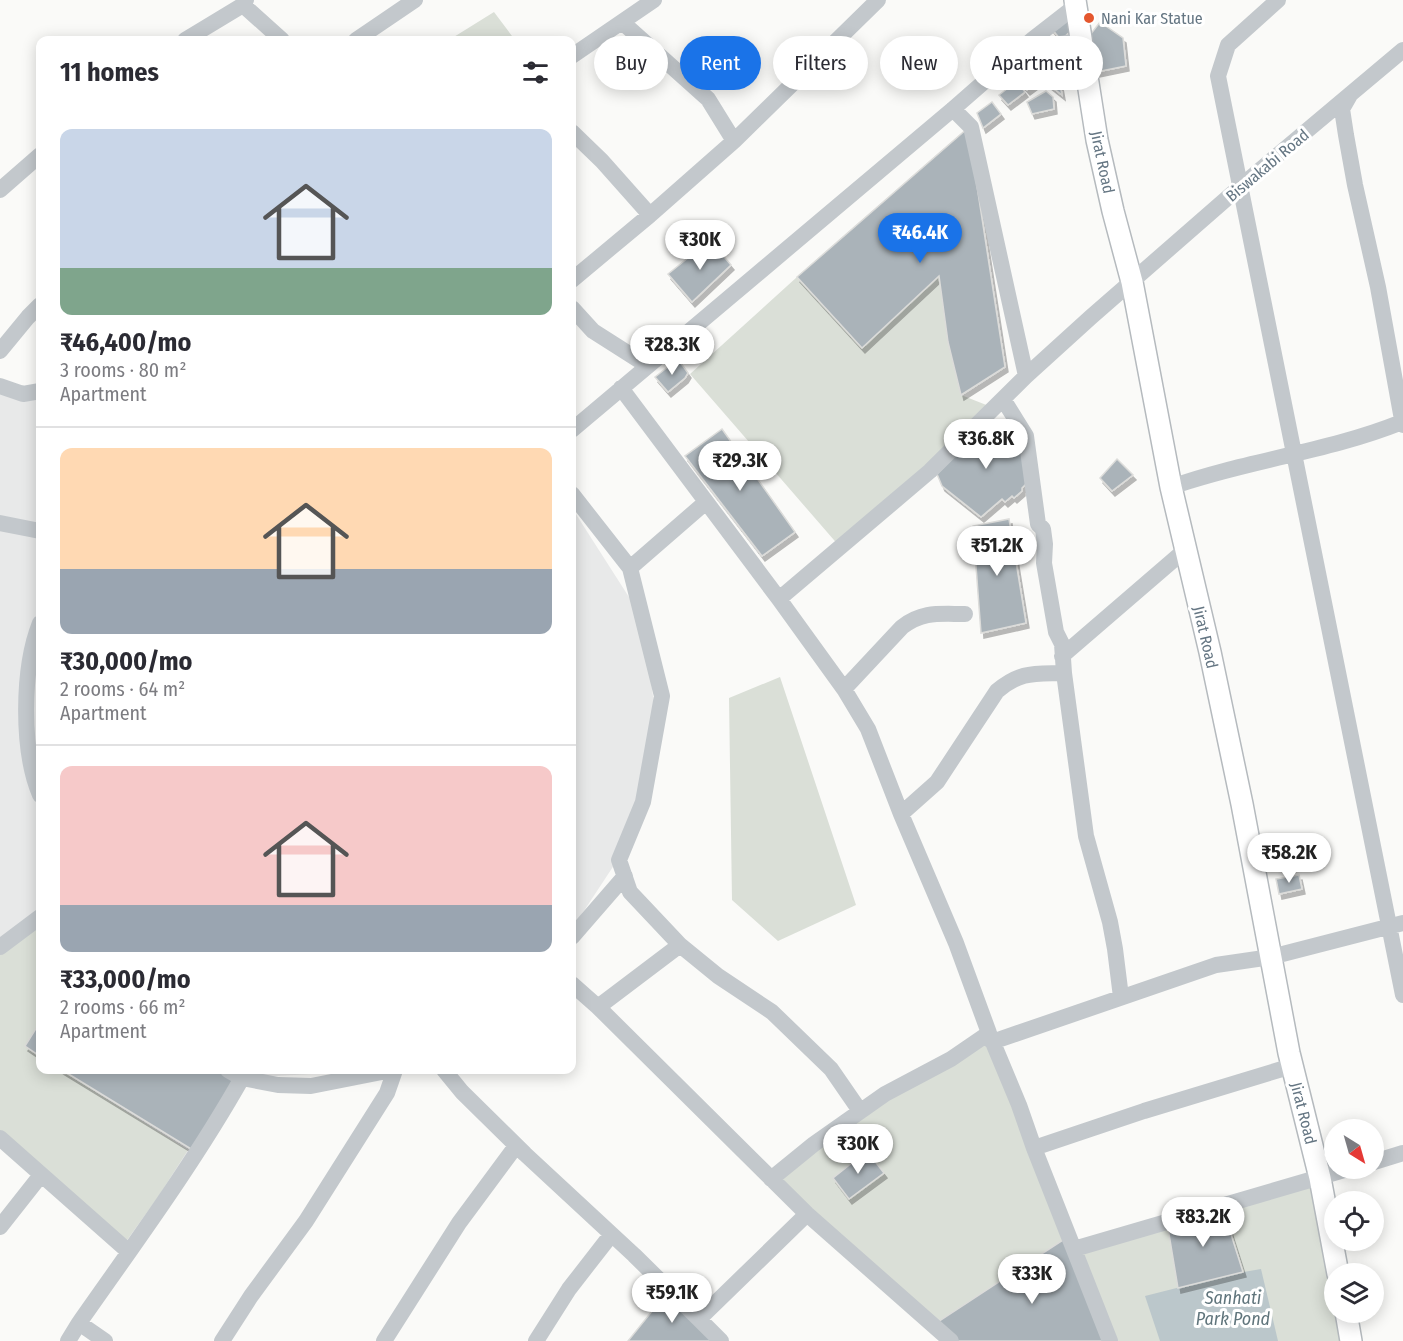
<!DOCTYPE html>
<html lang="en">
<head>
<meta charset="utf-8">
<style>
	:root { --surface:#fff; --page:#f2f2f3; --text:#2b2b33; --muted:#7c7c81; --line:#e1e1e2; --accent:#1a73e8 }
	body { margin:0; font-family:"Fira Sans Condensed",sans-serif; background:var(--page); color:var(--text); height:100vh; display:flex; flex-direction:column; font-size:22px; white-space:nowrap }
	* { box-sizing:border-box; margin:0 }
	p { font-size:20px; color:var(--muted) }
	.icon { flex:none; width:33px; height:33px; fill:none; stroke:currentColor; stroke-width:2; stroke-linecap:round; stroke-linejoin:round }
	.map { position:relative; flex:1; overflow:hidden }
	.panel { position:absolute; left:36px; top:36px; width:540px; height:1038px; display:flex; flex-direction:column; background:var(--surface); border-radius:12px; box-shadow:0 3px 15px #0003 }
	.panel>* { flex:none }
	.top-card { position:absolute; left:594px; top:36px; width:570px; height:54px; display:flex; gap:12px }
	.needle { width:39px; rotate:143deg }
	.controls { position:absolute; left:1324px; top:1119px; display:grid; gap:12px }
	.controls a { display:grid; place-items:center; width:60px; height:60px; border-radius:50%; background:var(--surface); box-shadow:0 3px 15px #0003; font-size:30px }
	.price { position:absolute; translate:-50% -51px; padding:0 14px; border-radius:21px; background:#fff; color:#222; font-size:20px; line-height:39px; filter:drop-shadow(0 2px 3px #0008) }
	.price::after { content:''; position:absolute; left:50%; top:36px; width:18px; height:14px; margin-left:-9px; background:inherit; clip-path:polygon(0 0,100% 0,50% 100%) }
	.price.on { background:var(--accent); color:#fff }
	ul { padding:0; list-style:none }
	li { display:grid; align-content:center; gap:12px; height:318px; padding:0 24px }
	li+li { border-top:2px solid var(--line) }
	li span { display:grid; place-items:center; height:186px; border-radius:12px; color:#555 }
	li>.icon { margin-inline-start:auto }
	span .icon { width:108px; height:108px; fill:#fffc; stroke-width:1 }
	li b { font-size:26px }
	h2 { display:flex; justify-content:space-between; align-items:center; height:72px; padding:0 24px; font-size:26px }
	.tag { padding:0 21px; border-radius:27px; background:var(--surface); box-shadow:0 3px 15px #0003; font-size:21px; line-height:54px }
	.tag.on { background:var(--accent); color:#fff }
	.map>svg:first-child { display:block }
</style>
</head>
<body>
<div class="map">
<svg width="1403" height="1341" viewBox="0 0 1403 1341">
	<defs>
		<filter id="shadow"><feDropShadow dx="3" dy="5" stdDeviation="0" flood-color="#0004"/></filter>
	</defs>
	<rect width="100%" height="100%" fill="#fafaf8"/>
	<path fill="#e8e9e9" d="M0 385 40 395V1070H383L242 1078 129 1252 0 1138Z
		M572 508 643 619 657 727 624 850 572 929Z"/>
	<path fill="#dadfd7" d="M494 12 515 40H449Z
		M939 276 948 342 961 395 994 408 840 547 690 374 797 277 862 348Z
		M780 677 856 905 778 941 732 900 729 698Z
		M40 917V1022L25 1046 40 1056V1070H61L188 1150 158 1197 127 1240 0 1134V949Z
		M989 1033 1069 1236 933 1325 771 1179Z
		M1320 1178 1335 1274V1312L1346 1313 1351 1341H1110L1074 1249Z"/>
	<path fill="#bbc7cb" d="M1261 1269 1278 1341H1160L1145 1296 1232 1274Z"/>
	<path fill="#aab3b9" stroke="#dcdcda" stroke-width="1.5" filter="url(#shadow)" d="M1066 16 1074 28 1061 40 1051 28Z
		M1100 22 1123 38 1126 66 1096 72 1095 52 1090 51V35Z
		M1062 52 1075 64 1061 75 1065 80 1060 84 1062 95 1037 75 1053 65 1055 53Z
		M1032 71 1039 81 1027 90 1018 80Z
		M1017 81 1025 92 1008 105 999 95Z
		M1046 91 1053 97 1054 109 1032 114 1027 102Z
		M992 102 1001 114 983 128 977 113Z
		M968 128 1005 367 961 395 948 342 939 276 862 348 797 277Z
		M710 240 731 265 692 302 668 274Z
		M678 359 688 373 685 378 668 392 655 377Z
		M997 426 1013 434 1023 449 1027 483 1022 488V491L1014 498 1012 496 1005 502 1002 499 981 517 942 486 937 474 981 428Z
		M722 429 795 532 762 556 685 456Z
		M1117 459 1133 475 1112 491 1100 478Z
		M1009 519 1026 623 981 633 973 526Z
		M1299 875 1302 889 1279 894 1276 879Z
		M40 1022V1056L25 1046Z
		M62 1070H228L242 1078 196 1152Z
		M867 1151 884 1173 849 1199 833 1178Z
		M1222 1206 1243 1272 1178 1288 1167 1222Z
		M1069 1236 1110 1341H950L933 1325Z
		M669 1290 720 1341H628Z"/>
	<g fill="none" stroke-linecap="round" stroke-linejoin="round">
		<defs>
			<path id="major" d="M1075 0 1097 140 1113 211 1132 282 1171 487 1210 652 1242 804 1289 1053 1320 1178 1338 1274
				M1346 1312 1351 1341"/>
		</defs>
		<use href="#major" stroke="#b5babe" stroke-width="24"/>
		<path stroke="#c3c8cc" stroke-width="16" d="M1278 0 1228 45 1218 76 1403 995
			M243 5 282 40
			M622 22 708 99 734 141 878 0
			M1033 39 1046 46 1081 41
			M185 40 243 5 246 0
			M356 40 415 0
			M572 56 654 0
			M1350 95 1342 109 1346 135 1355 185 1378 287 1403 425
			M953 109 971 127 1026 376
			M572 132 602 161 650 215
			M0 190 40 155
			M572 280 650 215 734 141
			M572 308 593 331 648 366
			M0 351 28 317 40 305
			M0 386 23 394 40 391
			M621 388 779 599 844 689 868 729 901 814 956 943 989 1033 1019 1105 1034 1148 1110 1341
			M1003 399 1026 436 1038 524 1043 529 1045 544 1044 563 1056 632 1062 644 1064 673 1086 836 1110 922 1115 949 1121 997
			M572 430 953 109 1033 39 1069 11 1077 0
			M1171 487C1247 460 1328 452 1402 422
			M572 494 630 568 662 696 643 802 619 860 630 892 680 945 598 1007
			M0 523 40 531
			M630 568 706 502
			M779 599 930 471 1026 376 1091 317 1241 186 1403 50
			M40 623C22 668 21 750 40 795
			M1062 656 1185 550
			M844 689 902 627C923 611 939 614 965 614
			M901 814 937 782 997 691C1021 671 1034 674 1064 673
			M572 937 625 876
			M680 945 718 976 772 1012 831 1069 860 1111
			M0 947 40 917
			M572 984 598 1007 807 1214 951 1341
			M992 1042 1216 965 1271 957 1403 923
			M228 1070 242 1078
			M444 1070 462 1092 525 1154 634 1255 699 1319
			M0 1138 129 1252
			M1034 1148 1144 1111 1292 1066
			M1374 1162 1403 1153
			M771 1179 814 1144 885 1094 951 1059 989 1033
			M0 1227 41 1175
			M1074 1249 1351 1168
			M68 1341 79 1323
			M105 1341 79 1323C135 1243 194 1163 242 1078L278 1085 311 1086 392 1070
			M222 1341 251 1296 306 1221 387 1093 395 1070
			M384 1341 459 1223 516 1146
			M536 1341 569 1289 611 1235
			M721 1341 699 1319 807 1214"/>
		<use href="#major" stroke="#fff" stroke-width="21"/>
	</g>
	<circle fill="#e4572e" stroke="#fff" stroke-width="2" cx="1089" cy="18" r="6"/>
	<g text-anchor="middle" stroke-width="6" stroke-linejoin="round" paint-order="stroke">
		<g font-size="16" fill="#657683" stroke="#fff" text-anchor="start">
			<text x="1101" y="24">Nani Kar Statue</text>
		</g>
		<g font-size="16" fill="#657683" stroke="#fff">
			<text transform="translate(1103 162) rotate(78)" y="6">Jirat Road</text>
			<text transform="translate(1267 165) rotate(-40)" y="6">Biswakabi Road</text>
			<text transform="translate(1206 637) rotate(77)" y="6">Jirat Road</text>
			<text transform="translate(1304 1113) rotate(76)" y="6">Jirat Road</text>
		</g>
		<g font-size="18" font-style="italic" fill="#60757c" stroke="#fff">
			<text x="1233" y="1304">Sanhati<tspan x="1233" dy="21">Park Pond</tspan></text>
		</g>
	</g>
</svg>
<div class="controls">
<a><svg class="needle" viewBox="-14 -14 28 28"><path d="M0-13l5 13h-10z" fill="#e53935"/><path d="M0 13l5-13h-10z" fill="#7c7c81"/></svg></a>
<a><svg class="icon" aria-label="locate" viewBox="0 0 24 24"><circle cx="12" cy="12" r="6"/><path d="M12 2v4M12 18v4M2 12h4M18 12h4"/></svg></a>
<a><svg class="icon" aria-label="layers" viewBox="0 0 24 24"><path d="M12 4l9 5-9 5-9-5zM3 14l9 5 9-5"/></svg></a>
</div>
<b class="price on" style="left:920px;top:264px">₹46.4K</b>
<b class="price" style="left:700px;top:271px">₹30K</b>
<b class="price" style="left:672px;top:376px">₹28.3K</b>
<b class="price" style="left:986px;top:470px">₹36.8K</b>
<b class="price" style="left:740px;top:492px">₹29.3K</b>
<b class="price" style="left:997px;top:577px">₹51.2K</b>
<b class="price" style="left:1289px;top:884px">₹58.2K</b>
<b class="price" style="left:858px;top:1175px">₹30K</b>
<b class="price" style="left:1203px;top:1248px">₹83.2K</b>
<b class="price" style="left:1032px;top:1305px">₹33K</b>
<b class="price" style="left:672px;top:1324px">₹59.1K</b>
<div class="top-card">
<a class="tag">Buy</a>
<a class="tag on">Rent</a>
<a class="tag">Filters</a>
<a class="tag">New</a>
<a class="tag">Apartment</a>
</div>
<section class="panel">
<h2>11 homes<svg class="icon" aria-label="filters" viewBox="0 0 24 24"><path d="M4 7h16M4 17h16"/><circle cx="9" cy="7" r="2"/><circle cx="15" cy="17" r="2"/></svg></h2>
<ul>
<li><span style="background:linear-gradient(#c9d6e8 75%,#7fa58c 0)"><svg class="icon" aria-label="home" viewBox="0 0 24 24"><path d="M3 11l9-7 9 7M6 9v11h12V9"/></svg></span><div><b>₹46,400/mo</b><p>3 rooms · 80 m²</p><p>Apartment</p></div></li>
<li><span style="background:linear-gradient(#ffd9b3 65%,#9aa5b1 0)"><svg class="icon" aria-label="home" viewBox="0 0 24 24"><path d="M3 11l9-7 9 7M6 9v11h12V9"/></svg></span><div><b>₹30,000/mo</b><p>2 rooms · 64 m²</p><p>Apartment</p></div></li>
<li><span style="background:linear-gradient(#f6c9c9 75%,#9aa5b1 0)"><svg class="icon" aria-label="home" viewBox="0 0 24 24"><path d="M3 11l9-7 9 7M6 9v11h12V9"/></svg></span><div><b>₹33,000/mo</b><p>2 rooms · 66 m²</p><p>Apartment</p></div></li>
</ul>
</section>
</div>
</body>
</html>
